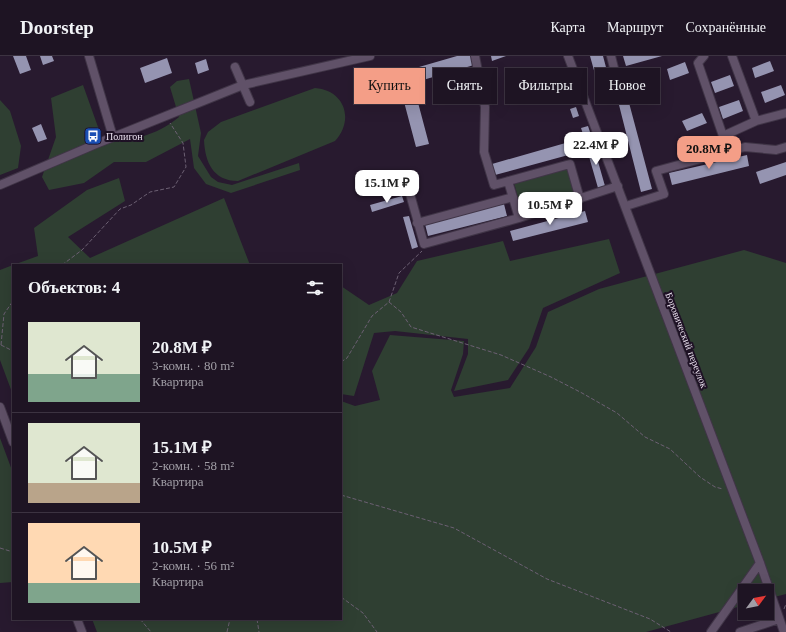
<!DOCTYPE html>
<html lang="ru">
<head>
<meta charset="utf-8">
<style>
	:root { --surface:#1e1423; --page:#261d2b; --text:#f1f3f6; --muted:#a19ea6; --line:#3c3341; --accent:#f49e87 }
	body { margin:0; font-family:"Times New Roman",serif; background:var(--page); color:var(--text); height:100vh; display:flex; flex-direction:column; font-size:15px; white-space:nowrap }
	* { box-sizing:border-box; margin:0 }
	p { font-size:13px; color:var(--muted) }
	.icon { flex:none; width:22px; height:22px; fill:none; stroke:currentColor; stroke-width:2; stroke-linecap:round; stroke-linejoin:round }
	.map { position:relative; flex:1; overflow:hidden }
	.drawer { position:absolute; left:12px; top:208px; width:330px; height:356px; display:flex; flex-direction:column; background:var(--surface); border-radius:0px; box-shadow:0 4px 16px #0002,0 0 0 1px var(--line) }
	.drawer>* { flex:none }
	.banner { position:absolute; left:354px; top:12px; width:372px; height:36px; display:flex; gap:8px }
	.needle { width:26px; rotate:58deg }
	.buttons { position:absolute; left:738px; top:528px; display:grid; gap:8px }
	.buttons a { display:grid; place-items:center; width:36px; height:36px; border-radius:0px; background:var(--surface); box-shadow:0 4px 16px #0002,0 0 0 1px var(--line); font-size:20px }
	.price { position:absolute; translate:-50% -34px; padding:0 9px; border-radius:8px; background:#fff; color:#222; font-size:13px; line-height:26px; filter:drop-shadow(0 1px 2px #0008) }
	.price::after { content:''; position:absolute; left:50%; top:24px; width:12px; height:9px; margin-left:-6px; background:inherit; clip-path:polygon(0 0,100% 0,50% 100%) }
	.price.active { background:var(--accent); color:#111 }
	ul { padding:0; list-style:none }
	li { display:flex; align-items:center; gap:12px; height:100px; padding:0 16px }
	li+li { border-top:1px solid var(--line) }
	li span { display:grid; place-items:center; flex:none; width:112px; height:80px; border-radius:0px; color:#555 }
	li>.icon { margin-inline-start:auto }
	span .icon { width:48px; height:48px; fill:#fffc; stroke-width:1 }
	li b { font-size:17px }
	h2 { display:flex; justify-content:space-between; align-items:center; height:48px; padding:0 16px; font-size:17px }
	.pill { padding:0 14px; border-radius:0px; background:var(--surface); box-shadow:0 4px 16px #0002,0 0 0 1px var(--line); font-size:14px; line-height:36px }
	.pill.active { background:var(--accent); color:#111 }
	header { display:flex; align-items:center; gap:24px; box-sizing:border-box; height:56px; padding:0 20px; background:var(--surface); border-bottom:1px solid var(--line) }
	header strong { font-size:19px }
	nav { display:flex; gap:22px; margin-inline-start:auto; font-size:14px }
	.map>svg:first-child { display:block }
</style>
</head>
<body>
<header>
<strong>Doorstep</strong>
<nav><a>Карта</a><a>Маршрут</a><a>Сохранённые</a></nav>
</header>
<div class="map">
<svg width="786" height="576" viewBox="0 0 786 576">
	<rect width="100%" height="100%" fill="#281a2f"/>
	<path fill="#2f3f32" d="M189 23 201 77 198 100 211 121 218 126 232 129 299 107 300 114 231 137 206 128 194 112 190 83 146 106H114L84 127 49 134 42 121 56 81 51 42 83 29 103 85C132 84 155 81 179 61L170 31 177 25Z
		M315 32C344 34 355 63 335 85L238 125C213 125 205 106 204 84L208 76 221 66Z
		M0 44 10 55 21 90 18 112 0 119Z
		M569 112 578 141 523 159 514 127Z
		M119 122 125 145 68 181 90 202 224 142 250 209H13L38 200 34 172 87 134Z
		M609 183 620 217 543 252 529 292 508 324 454 335 468 298V283L395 275 374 277 354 340 341 338V230L369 249 397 237 417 205 503 185 510 205Z
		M744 194 786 207V538L767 543V535H745V549L646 576H97L92 563H341V345L355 350 380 344 372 315 390 279 464 285 463 298 451 334 454 341 510 332 536 291 548 256 599 233Z
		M13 209V339L0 304V214Z
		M0 382 13 417V526L0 527Z"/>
	<path fill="#9594b1" d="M13 0H26L31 14 20 18Z
		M40 0H52L54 5 43 9Z
		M457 0H472L474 9 423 24 419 11Z
		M491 0H506L492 5Z
		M590 0H603L607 15 595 18Z
		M623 0H662L626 10Z
		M167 2 172 17 145 27 140 12Z
		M206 3 209 14 198 18 195 7Z
		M770 5 774 15 755 22 752 12Z
		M685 6 689 17 670 24 667 13Z
		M730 19 734 30 715 37 711 26Z
		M546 26 549 36 517 47 514 37Z
		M781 29 785 39 765 47 761 36Z
		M416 39 429 88 416 91 403 42Z
		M628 43 652 133 641 136 618 45Z
		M739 44 743 55 723 63 719 51Z
		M576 51 579 60 573 62 570 53Z
		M702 57 707 67 687 75 682 65Z
		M41 68 47 83 38 86 32 72Z
		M588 70 591 79 584 81 581 72Z
		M569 86 572 98 495 119 492 108Z
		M593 88 605 130 598 132 586 90Z
		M747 99 749 110 672 129 669 117Z
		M786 106V119L760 128 756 116Z
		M402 140 404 146 372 156 370 149Z
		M504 148 507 160 428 180 425 168Z
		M585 155 588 166 513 185 510 175Z
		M409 160 418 191 412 193 403 161Z"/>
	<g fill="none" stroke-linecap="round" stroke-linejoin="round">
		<defs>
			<path id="minor" d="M89 0 113 81
				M475 0 485 51 484 96 494 129 570 108 580 143
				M568 0 760 507 784 576
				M611 0 616 20
				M704 0 698 7 723 80 725 97
				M732 0 756 65 786 57
				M235 11 250 46
				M723 80 756 65
				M405 120 424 188 519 162
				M508 125 519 162 618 130
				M0 129 96 88 243 29 370 0
				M626 150 664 138 656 115 745 91 776 94 786 91
				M417 167 513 141
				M0 351 13 386
				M77 563 82 576
				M711 576 760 507
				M740 576 779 563"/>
		</defs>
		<use href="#minor" stroke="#403547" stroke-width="10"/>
		<path stroke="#6c6073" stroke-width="1" stroke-dasharray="4 2" stroke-linecap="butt" d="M62 209 82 194 120 153 131 149 150 136 174 131 186 111 183 87 170 67
			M389 246 401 256 411 271 501 299 551 321 582 337 617 357 645 381 670 393 700 421 715 431 723 433
			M1 289 4 258 13 245
			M1 289 13 295
			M341 306 347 302 372 260 389 246 399 217 422 195
			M341 439 454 472 547 523 650 563 671 576
			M0 492 13 496
			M341 541 363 557 377 576
			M784 553 786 548
			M140 563 151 576
			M257 563 259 576
			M227 576 230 563"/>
		<use href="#minor" stroke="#605168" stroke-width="8"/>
	</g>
	<defs>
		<symbol id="bus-square" viewBox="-11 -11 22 22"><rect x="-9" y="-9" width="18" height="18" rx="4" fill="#1a4fb4" stroke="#1e1125"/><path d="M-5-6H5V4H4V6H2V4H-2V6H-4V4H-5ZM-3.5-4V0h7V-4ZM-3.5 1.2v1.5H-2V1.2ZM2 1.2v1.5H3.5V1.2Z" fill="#fff"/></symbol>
	</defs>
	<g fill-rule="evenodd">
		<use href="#bus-square" x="83" y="70" width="20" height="20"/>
	</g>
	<g text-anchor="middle" stroke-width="4" stroke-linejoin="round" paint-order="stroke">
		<g font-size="10" fill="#eae1ef" stroke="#1e1125" text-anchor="start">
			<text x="106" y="84">Полигон</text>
		</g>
		<g font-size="10" fill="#eae1ef" stroke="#1e1125">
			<text transform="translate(687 284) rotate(69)" y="4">Боровический переулок</text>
		</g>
	</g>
</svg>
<div class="buttons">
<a><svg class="needle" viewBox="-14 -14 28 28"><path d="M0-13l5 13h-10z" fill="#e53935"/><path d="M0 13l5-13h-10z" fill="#a19ea6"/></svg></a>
</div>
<b class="price" style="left:596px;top:110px">22.4M ₽</b>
<b class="price active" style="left:709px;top:114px">20.8M ₽</b>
<b class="price" style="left:387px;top:148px">15.1M ₽</b>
<b class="price" style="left:550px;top:170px">10.5M ₽</b>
<div class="banner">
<a class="pill active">Купить</a>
<a class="pill">Снять</a>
<a class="pill">Фильтры</a>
<a class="pill">Новое</a>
</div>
<section class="drawer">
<h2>Объектов: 4<svg class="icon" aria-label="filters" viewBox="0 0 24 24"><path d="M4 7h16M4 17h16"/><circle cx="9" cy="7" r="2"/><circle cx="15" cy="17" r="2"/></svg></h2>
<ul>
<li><span style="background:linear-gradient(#dfe7d0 65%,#7fa58c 0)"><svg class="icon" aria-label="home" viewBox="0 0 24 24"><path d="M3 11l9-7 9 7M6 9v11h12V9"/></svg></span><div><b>20.8M ₽</b><p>3-комн. · 80 m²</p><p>Квартира</p></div></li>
<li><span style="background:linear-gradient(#dfe7d0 75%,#b9a48a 0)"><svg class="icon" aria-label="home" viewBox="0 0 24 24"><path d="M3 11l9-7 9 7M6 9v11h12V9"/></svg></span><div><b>15.1M ₽</b><p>2-комн. · 58 m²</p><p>Квартира</p></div></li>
<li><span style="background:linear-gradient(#ffd9b3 75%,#7fa58c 0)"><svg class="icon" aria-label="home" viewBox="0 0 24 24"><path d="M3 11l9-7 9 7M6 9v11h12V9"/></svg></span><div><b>10.5M ₽</b><p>2-комн. · 56 m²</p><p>Квартира</p></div></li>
</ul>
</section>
</div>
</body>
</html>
